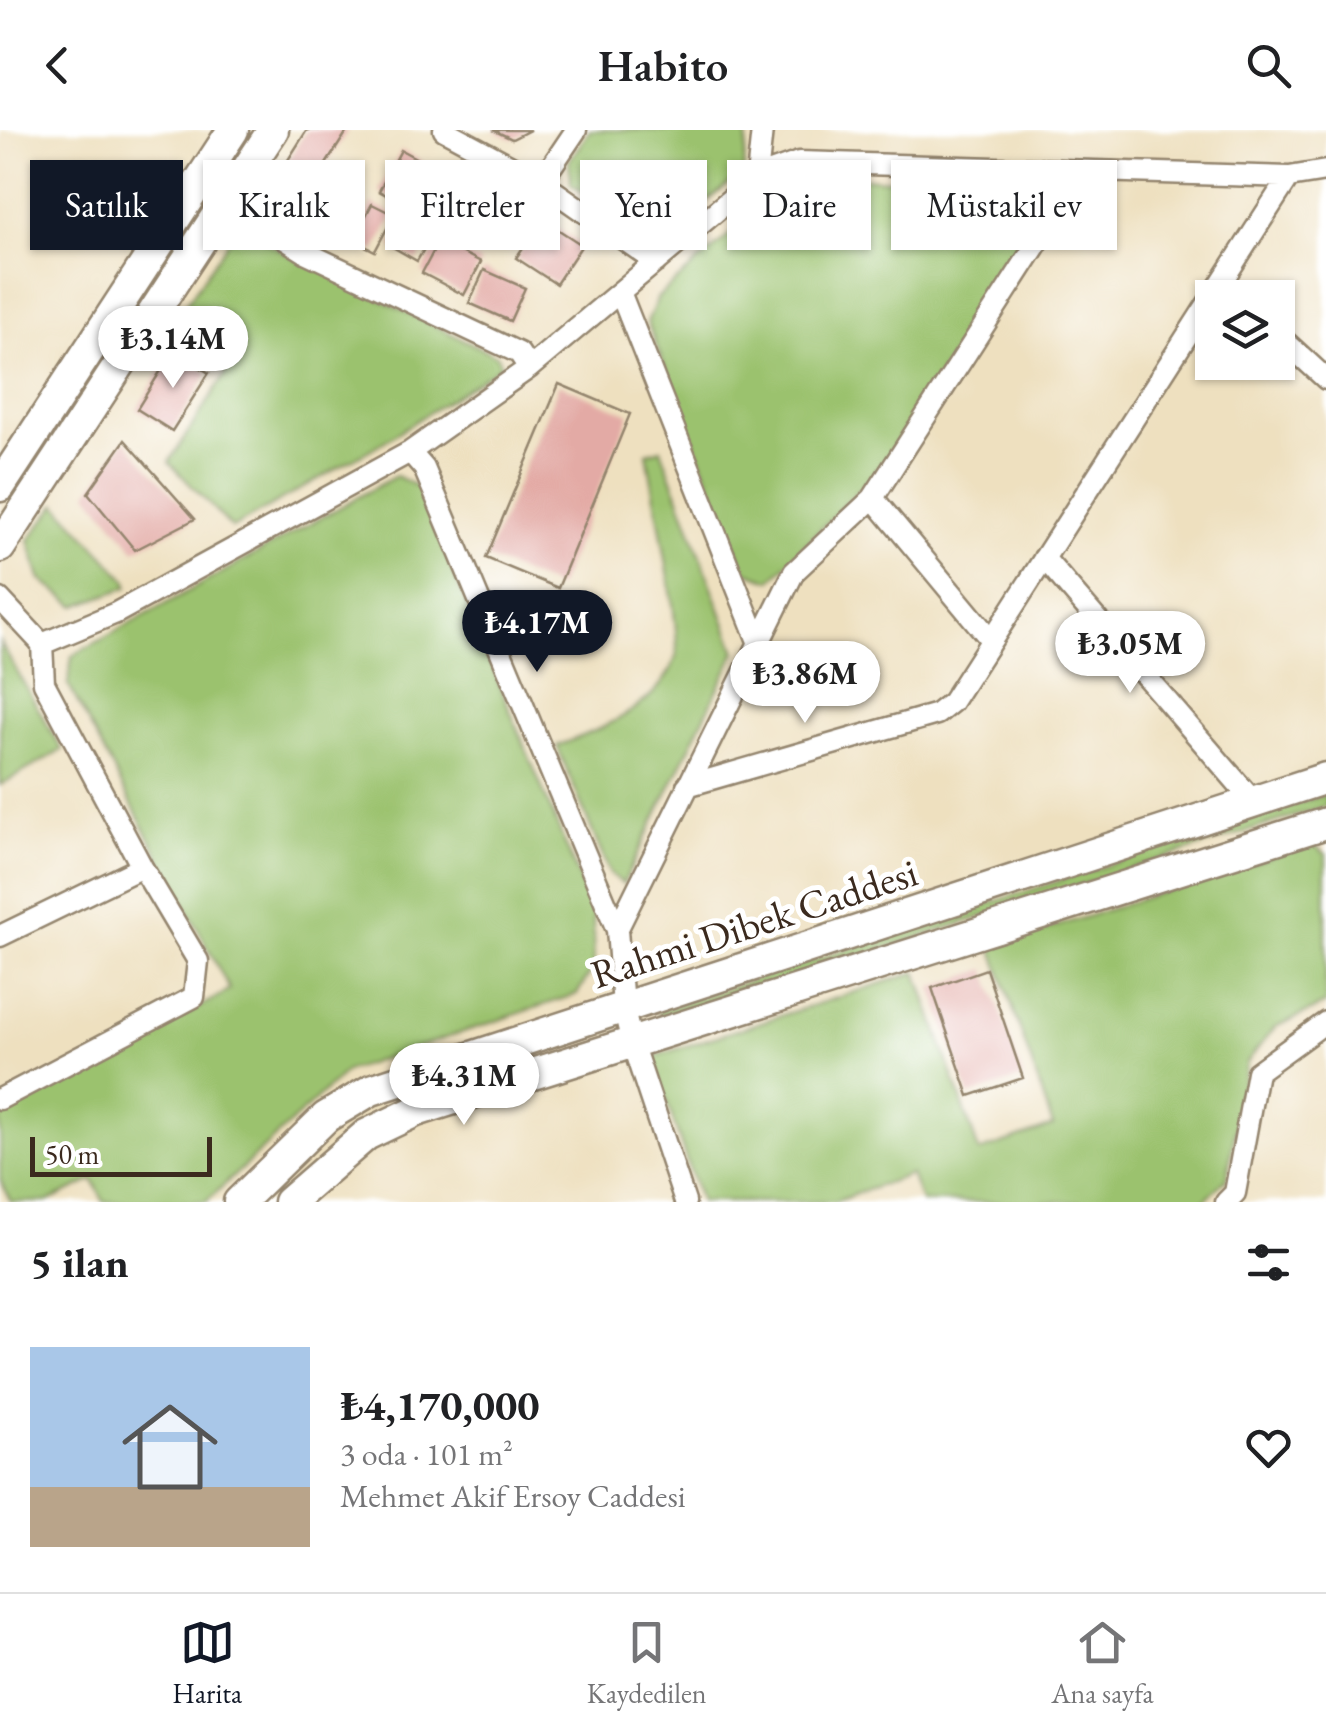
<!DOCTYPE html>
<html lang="tr">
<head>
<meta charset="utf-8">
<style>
	:root { --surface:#fff; --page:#f2f2f2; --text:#202124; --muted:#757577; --line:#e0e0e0; --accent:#111827 }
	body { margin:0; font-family:"EB Garamond",serif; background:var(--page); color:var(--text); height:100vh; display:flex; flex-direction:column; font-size:38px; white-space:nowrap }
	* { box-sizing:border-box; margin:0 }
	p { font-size:32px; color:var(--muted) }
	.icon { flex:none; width:55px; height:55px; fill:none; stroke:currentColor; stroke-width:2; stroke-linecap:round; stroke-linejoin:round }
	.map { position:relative; height:1072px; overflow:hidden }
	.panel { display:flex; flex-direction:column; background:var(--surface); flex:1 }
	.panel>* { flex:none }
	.guide { position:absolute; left:30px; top:30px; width:1268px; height:90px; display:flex; gap:20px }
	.controls { position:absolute; left:1195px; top:150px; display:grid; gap:20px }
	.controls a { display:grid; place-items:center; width:100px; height:100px; border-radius:0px; background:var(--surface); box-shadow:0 2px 8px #0004; font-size:50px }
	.scale { position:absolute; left:30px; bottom:25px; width:182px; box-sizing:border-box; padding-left:10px; border:5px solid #3b2a1e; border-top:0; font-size:28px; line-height:35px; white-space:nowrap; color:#3b2a1e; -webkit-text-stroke:8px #fff; paint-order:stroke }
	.price { position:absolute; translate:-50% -85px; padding:0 22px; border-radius:35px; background:#fff; color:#222; font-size:32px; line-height:65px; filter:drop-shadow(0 2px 5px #0008) }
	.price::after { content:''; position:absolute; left:50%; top:60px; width:30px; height:22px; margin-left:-15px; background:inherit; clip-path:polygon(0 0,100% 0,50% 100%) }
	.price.selected { background:var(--accent); color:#fff }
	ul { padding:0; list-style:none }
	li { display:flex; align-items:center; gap:30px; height:250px; padding:0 30px }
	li+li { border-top:2px solid var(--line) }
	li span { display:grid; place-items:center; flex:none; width:280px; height:200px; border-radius:0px; color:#555 }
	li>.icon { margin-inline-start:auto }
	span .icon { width:120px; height:120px; fill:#fffc; stroke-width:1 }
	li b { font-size:42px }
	h2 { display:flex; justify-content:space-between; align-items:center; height:120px; padding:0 30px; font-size:42px }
	.tag { padding:0 35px; border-radius:0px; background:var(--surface); box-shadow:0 2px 8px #0004; font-size:35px; line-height:90px }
	.tag.selected { background:var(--accent); color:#fff }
	header { display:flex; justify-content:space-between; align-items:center; height:130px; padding:0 30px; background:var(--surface); font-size:45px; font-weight:600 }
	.tabs { display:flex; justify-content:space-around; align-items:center; height:140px; border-top:2px solid var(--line); background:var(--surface); font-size:28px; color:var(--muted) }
	.tabs a { display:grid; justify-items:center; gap:5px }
	.tabs .selected { color:var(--accent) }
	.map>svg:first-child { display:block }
</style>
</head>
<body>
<header><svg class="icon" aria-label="back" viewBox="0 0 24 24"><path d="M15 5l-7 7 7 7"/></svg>Habito<svg class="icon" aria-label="search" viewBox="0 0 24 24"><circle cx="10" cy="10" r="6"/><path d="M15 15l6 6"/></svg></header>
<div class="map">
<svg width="1326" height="1072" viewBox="0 0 1326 1072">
	<rect width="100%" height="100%" fill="#fff"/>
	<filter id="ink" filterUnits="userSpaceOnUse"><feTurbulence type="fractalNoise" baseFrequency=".01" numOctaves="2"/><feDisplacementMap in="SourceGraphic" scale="20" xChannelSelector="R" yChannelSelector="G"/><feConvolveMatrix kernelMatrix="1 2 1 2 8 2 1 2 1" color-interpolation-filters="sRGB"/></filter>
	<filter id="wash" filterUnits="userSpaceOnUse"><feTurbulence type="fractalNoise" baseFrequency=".0048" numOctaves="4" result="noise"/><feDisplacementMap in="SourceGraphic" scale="40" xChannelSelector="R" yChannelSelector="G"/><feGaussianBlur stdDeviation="2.25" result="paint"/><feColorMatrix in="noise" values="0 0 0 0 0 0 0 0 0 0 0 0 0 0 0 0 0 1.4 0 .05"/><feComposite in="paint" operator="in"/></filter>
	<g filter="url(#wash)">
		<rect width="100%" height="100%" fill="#eee0bf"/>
		<path fill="#9bc26e" stroke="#6b7646" stroke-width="2.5" d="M590 0H748L743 43 666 104H645L571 54 569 31Z
			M813 45 1037 59 1046 78 880 338 771 450 745 441 647 192 658 167 789 53Z
			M250 102 287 124 497 226 501 236 380 314 232 398 169 332 226 243 181 207 180 183 234 103Z
			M661 319 736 522 623 754 610 744 557 616C602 599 659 577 676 527 683 509 652 354 647 323Z
			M396 346 418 357 593 782 594 837 577 864 346 941 206 1072H104L93 1050 47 1072H11L0 1049V987L230 860 68 554 72 526Z
			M57 374 127 451 128 457 76 476 40 449 29 410Z
			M0 512 62 620 0 655Z
			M1326 664V676L662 890 658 881Z
			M1312 714 1326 724V874L1275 897 1247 932 1227 1048 1203 1072H921L911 1044 834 1072H700L652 927 917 842 979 1022 1053 996 992 817Z"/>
		<g id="blocks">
			<path fill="#e3aaa5" d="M307 0H348L310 59 281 41Z
				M493 0H530L512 9Z
				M401 20 423 32 401 73 379 61Z
				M328 56 355 70 330 116 304 101Z
				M372 74 394 85 375 121 353 110Z
				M407 89 433 104 417 131 391 116Z
				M542 89 582 115 556 154 516 128Z
				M439 111 481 132 464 165 422 143Z
				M484 140 525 158 510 191 469 173Z
				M173 221 209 243 172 301 137 279Z
				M559 254 630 284 558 458 486 428Z
				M125 310 195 389 135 420 88 363Z
				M986 839 1023 948 969 966 932 858Z"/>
		</g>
	</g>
	<g filter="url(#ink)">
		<use href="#blocks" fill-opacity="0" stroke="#94856e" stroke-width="2.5"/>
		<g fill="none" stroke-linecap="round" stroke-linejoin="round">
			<defs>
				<path id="street" d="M444 0 541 52 656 132
					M757 47 762 0
					M541 52 576 0
					M226 72 307 123 519 223 529 238
					M620 162 758 511
					M1278 205 1326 249
					M410 322 424 338 617 800
					M873 368 991 510
					M1044 428 1254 672
					M0 469 42 514 44 553 142 737 198 831 194 867 0 969
					M42 514 116 483 410 322 529 238 757 47 799 32 1289 47 1326 41
					M687 656 937 584 952 572 1289 47
					M0 806 142 737
					M685 1072 632 913 623 876 617 800 794 442 873 368 1063 73 1066 42
					M1226 1072 1235 1063 1257 942 1326 892"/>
				<path id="secondary" d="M0 356 233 0
					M0 417 273 0
					M239 1072 326 987 371 960 1326 648
					M289 1072 366 1005 416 981 1326 693"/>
			</defs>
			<use href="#street" stroke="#94856e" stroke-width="25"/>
			<use href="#secondary" stroke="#94856e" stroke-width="35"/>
			<use href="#street" stroke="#fff" stroke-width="20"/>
			<use href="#secondary" stroke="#fff" stroke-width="30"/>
		</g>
	</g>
	<g text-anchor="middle" stroke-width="10" stroke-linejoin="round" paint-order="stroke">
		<g font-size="40" fill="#3b2a1e" stroke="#fff">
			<text transform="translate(754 793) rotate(-18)" y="14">Rahmi Dibek Caddesi</text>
		</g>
	</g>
</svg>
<div class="controls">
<a><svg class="icon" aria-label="layers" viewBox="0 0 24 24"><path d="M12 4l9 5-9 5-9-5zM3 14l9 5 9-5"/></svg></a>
</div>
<div class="scale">50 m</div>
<b class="price" style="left:173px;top:261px">₺3.14M</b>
<b class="price selected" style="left:537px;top:545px">₺4.17M</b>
<b class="price" style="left:1130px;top:566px">₺3.05M</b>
<b class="price" style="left:805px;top:596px">₺3.86M</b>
<b class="price" style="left:464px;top:998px">₺4.31M</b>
<div class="guide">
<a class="tag selected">Satılık</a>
<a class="tag">Kiralık</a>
<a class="tag">Filtreler</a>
<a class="tag">Yeni</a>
<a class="tag">Daire</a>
<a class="tag">Müstakil ev</a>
</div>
</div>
<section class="panel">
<h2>5 ilan<svg class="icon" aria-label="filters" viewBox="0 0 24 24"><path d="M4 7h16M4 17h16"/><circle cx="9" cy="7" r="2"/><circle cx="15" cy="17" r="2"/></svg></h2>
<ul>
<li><span style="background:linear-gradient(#a9c7e8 70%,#b9a48a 0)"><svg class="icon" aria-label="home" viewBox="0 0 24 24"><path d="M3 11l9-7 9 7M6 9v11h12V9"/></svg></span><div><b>₺4,170,000</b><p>3 oda · 101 m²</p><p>Mehmet Akif Ersoy Caddesi</p></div><svg class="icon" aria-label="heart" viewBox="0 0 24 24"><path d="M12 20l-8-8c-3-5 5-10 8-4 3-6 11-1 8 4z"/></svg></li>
</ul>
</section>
<nav class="tabs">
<a class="selected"><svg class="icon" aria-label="map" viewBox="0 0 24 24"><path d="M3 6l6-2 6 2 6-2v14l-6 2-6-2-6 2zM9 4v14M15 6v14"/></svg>Harita</a>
<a><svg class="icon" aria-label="saved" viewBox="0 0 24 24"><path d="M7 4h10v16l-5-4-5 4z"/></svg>Kaydedilen</a>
<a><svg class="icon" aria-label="home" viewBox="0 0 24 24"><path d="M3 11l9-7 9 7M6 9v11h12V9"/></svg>Ana sayfa</a>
</nav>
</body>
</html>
